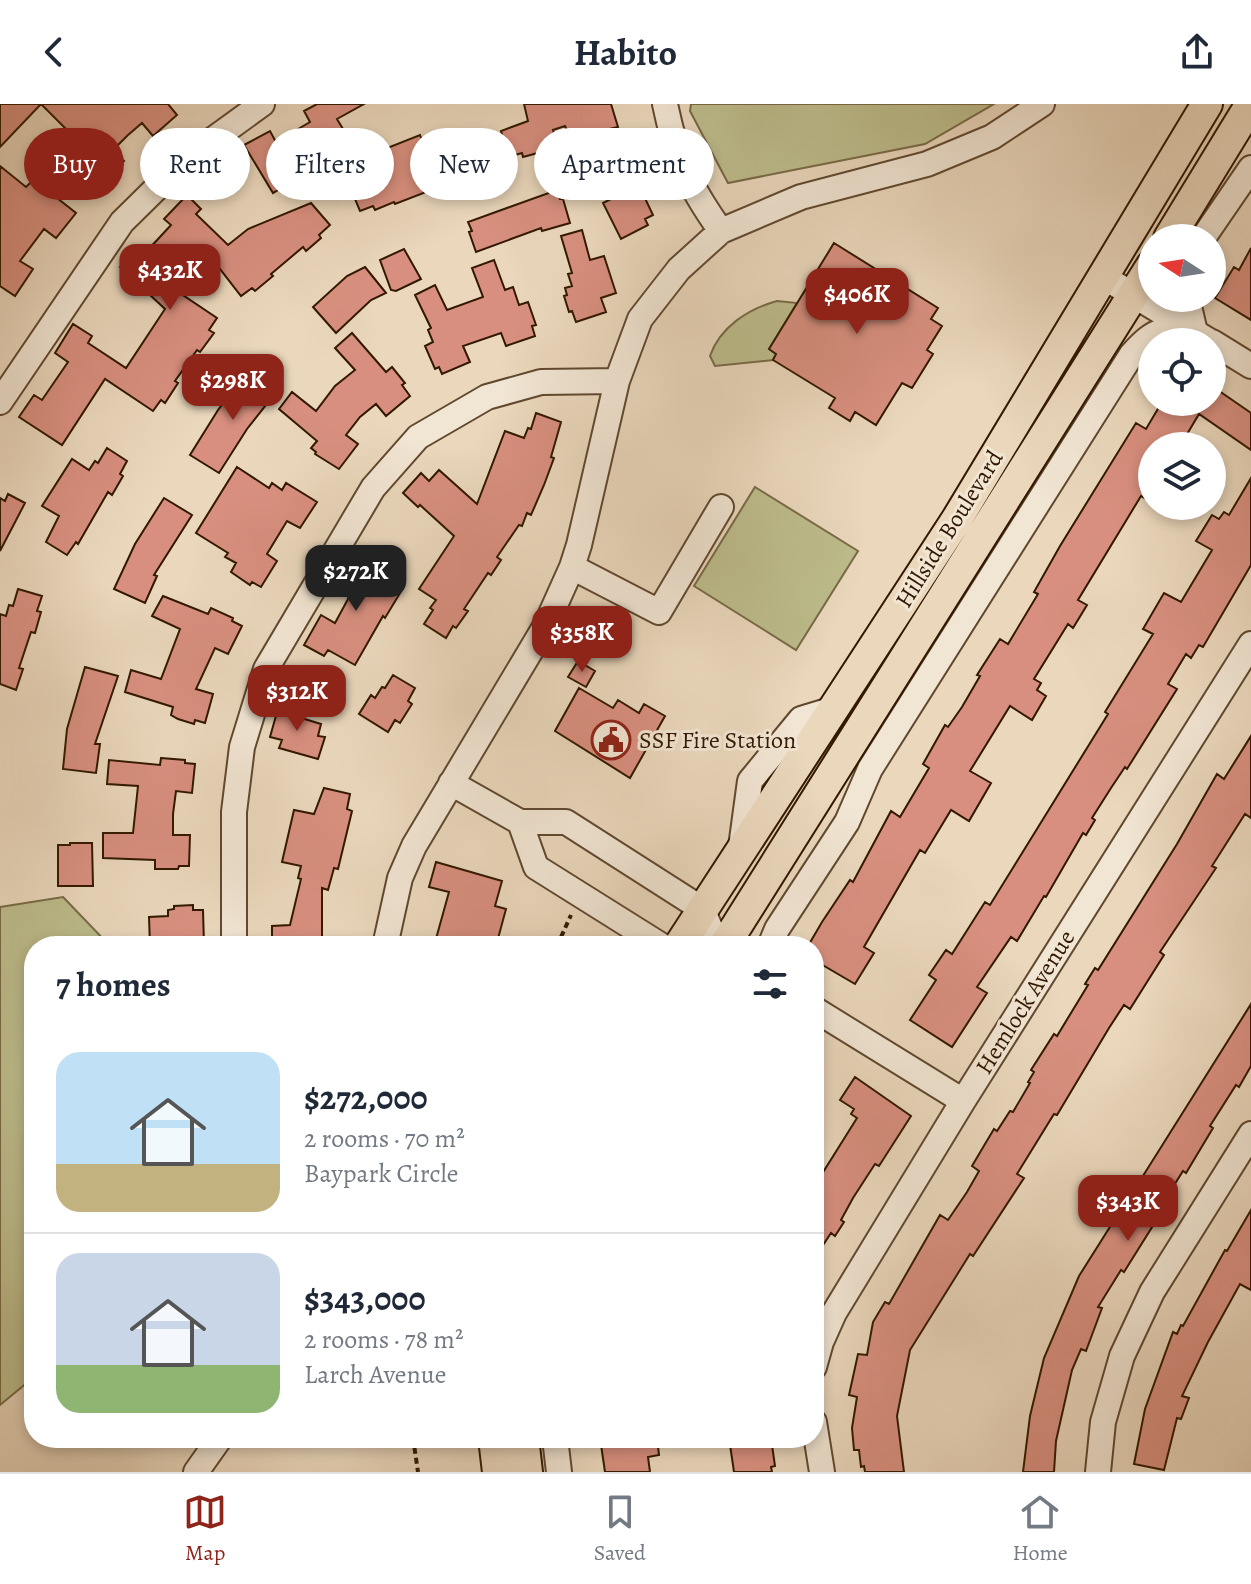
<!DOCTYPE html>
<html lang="en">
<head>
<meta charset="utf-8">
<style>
	:root { --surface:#fff; --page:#f2f2f3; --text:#1f2937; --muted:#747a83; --line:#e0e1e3; --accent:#8f2418 }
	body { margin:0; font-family:Alegreya,serif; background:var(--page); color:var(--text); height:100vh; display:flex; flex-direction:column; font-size:30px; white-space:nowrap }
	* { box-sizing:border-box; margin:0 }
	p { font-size:26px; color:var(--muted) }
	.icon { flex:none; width:44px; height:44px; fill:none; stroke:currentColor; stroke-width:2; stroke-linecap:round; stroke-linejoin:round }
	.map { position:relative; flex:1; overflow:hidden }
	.details { position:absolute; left:24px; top:832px; width:800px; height:512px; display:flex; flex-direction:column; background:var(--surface); border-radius:32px; box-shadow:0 4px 12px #0003 }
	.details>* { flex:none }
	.top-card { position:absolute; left:24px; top:24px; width:800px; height:72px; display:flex; gap:16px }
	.needle { width:52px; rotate:282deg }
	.controls { position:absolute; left:1138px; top:120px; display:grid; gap:16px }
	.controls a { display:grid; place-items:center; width:88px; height:88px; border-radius:50%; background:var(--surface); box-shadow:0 4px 12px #0003; font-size:40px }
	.price { position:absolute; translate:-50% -68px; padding:0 18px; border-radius:16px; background:var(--accent); color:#fff; font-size:26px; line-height:52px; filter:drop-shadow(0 2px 4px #0008) }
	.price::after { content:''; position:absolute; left:50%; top:48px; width:24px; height:18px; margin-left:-12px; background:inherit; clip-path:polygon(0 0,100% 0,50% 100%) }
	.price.current { background:#222; color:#fff }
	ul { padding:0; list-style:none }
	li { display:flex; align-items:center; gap:24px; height:200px; padding:0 32px }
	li+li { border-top:2px solid var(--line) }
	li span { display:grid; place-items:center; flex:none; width:224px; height:160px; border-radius:24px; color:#555 }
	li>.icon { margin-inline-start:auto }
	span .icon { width:96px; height:96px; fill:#fffc; stroke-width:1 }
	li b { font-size:34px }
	h2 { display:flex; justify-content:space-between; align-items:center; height:96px; padding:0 32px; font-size:34px }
	.chip { padding:0 28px; border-radius:36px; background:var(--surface); box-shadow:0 4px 12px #0003; font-size:28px; line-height:72px }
	.chip.current { background:var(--accent); color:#fff }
	header { display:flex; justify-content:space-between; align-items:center; height:104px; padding:0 32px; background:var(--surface); font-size:36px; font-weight:700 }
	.dock { display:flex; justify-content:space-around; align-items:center; height:112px; border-top:2px solid var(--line); background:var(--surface); font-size:22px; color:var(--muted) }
	.dock a { display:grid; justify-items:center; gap:4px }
	.dock .current { color:var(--accent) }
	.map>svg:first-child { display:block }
</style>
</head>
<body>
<header><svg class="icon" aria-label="back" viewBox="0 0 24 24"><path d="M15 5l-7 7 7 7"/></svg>Habito<svg class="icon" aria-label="share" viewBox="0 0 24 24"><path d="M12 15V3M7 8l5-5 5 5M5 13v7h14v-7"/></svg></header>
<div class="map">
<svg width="1251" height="1368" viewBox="0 0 1251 1368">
	<rect width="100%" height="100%" fill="#ead7bc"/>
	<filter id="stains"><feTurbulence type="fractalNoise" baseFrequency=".0025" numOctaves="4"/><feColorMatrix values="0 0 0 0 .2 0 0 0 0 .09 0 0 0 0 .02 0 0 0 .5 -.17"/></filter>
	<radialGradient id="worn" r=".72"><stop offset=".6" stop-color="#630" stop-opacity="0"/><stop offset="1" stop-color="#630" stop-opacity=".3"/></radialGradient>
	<path fill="#bdbc8c" stroke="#786a46" stroke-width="2" d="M691 0H994L925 40 728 79 690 7Z
		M777 197 797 199 769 245 776 250 773 256 715 262 710 252C720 223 748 205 777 197Z
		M755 383 858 447 796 546 694 482Z
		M63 793 110 842H34V1273L0 1301V803Z"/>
	<path fill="#d88f7f" stroke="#321800" stroke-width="2" d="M0 0H168L177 11 153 32 142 19 128 31 113 46 124 57 103 79 77 56 83 50 75 42 79 38 41 0 0 43Z
		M317 0H364L337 15 352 40 273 89 244 41 270 27 276 38 310 18 304 7Z
		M524 0H611L618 23 605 26 606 30 584 37 583 32 571 35 565 22 553 26 557 39 544 43 545 47 523 53 522 49 508 53 501 27 528 17Z
		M420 31 427 49 455 41 464 64 450 69 452 74 433 81 434 85 395 100 394 98 375 106 373 102 360 107 350 83 366 76 365 74 374 70 367 52Z
		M0 62 26 83 31 78 50 92 52 90 76 109 56 134 44 125 20 157 33 165 15 192 0 182Z
		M638 64 648 85 642 88 653 111 645 115 648 121 621 135 603 99 615 93 609 82 617 78 615 75Z
		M557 86 560 95H563L570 119 542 127 541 124 476 148 469 128 472 127 468 118Z
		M187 91 201 105 196 110 228 141 248 125 311 99 330 121 319 131 321 134 306 147 303 143 271 170 273 172 255 187 252 184 241 192 206 147 171 183 217 214 209 226 214 229 200 248 197 246 175 277 178 279 165 299 161 296 153 307 105 275 62 341 19 313 34 291 42 296 68 258 55 249 73 220 92 232 88 239 126 264 165 205 120 163 139 142 146 148 171 121 164 115Z
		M582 126 590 156 604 152 616 189 601 194 606 208 576 218 572 207 569 208 564 192 567 191 565 184 572 182 568 170 572 169 561 132Z
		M834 139 938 204 931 215 942 222 927 246 933 250 912 284 902 279 876 321 855 308 850 317 829 304 835 294 773 256 776 250 769 245Z
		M1251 144V216L1215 194 1234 163 1239 166Z
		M404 145 421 175 396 187 391 186 380 156Z
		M494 156 505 186 513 183 519 201 528 198 536 221 532 222 535 232 506 242 501 229 463 242 470 258 442 270 439 263 435 265 425 242 433 238 428 226 431 224 415 191 435 181 447 206 483 193 472 164Z
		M365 163 386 189 371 196 336 229 313 203 347 172Z
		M352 229 386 268 392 263 405 279 402 281 410 292 386 312 376 300 360 313 346 331 358 340 339 365 315 350 316 348 311 344 317 337 279 305 292 288 316 307 335 282 355 266 335 244Z
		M248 267 277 287 247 325 219 369 190 351 218 306Z
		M1212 282 1251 309V346L1199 310 1180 342H1152V398L1141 392 1078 496 1087 501 1073 524 1068 520 1034 575 1041 579 1037 586 1046 592 1032 616 1010 602 970 667 991 679 969 717 951 706 925 749 920 746 864 843 874 849 855 880 814 856V842H808L822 818 850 776 853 778 891 707 900 713 929 664 923 660 945 621 948 623 962 603 980 572 977 571 1000 535 1008 540 1038 490 1034 488 1060 442 1136 319 1146 325 1162 298H1212Z
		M536 309 561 318 551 353 554 354 544 381 531 411 527 409 522 422 519 421 497 453 501 456 491 471 488 469 464 505 468 507 456 524 453 522 446 534 424 520 433 506 430 504 436 496 419 485 454 432 420 401 418 403 403 389 421 369 429 377 439 366 477 400 505 327 524 334 528 324 531 325Z
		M107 344 127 357 120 370 123 372 112 391 108 388 78 440 76 438 67 451 46 438 59 412 42 402 72 355 89 366 95 357 98 359Z
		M237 363 269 384 272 379 282 386 286 379 317 398 300 424 287 417 267 450 277 457 261 483 252 478 250 481 231 468 236 459 225 453 228 449 196 429Z
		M1251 374V461L1203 543 1199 541 1191 554 1186 550 1168 580 1177 585 1127 665 1125 663 1111 684 1092 714 1095 716 1086 731 1083 729 1046 793 1044 792 1017 837 1011 833 977 883 987 889 952 943 910 916 936 876 929 871 946 846 952 850 985 798 990 801 1108 610 1105 608 1153 530 1143 525 1164 489 1181 498 1212 446 1196 437 1212 411 1219 415 1224 408 1229 411Z
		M8 390 25 399 0 447V394L5 397Z
		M164 394 192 411 154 471 157 472 145 499 114 485 135 440Z
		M360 448 379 458 375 464 380 467 379 470 403 484 385 514 383 512 355 561 328 546 324 552 304 541 321 511 335 519 354 484 343 478Z
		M18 485 42 492 37 507 41 508 35 529 31 528 19 564 23 565 16 586 0 580V510L6 512 9 501 13 502Z
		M163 492 208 510 211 504 233 514 232 517 242 522 228 550 215 544 196 585 213 590 205 619 195 616 194 620 178 615 171 611 173 603 125 588 131 566 161 575 180 525 152 512Z
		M578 557 595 567 586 583 568 573Z
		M85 563 118 572 95 640H100L96 669 63 665 67 625Z
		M393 571 415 584 408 597 412 600 400 619 395 616 388 628 359 610 371 591 375 594 382 583 385 584Z
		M579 584 613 604 618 596 639 609 644 600 665 612 630 674 555 627Z
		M279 601 299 607 298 613 321 620 318 632 325 633 318 655 279 644 282 636 270 633Z
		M1251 632V714L1245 710 1212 762 1216 764 1160 848 1164 851 1130 905 1124 901 1109 924 1057 1011 1054 1010 1017 1070 1024 1074 973 1152 970 1150 910 1246 897 1312 904 1368H865L864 1362 861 1363 859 1346H854L852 1324 857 1293 849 1291 858 1250 867 1251 873 1218 885 1198 889 1200 940 1111 948 1116 967 1088 979 1067 972 1062 985 1040 994 1025 997 1027 1010 1007 1013 1008 1030 979 1028 978 1034 968 1031 966 1054 930 1057 932 1088 881 1085 880 1095 864 1098 866 1177 740 1217 670 1224 675Z
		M161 654 185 656V659L195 660 192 689 176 687 173 710V731H190L189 762H179L178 765H155V756L103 754V729H133L138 682 107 680 109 656 160 661Z
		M324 684 350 690 347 705 352 707 338 765 334 764 328 786 322 784V842H272V822L290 821 301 775 298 774 301 762 282 758 294 706 314 710Z
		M70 739H92L93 782H58V741H70Z
		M436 758 502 777 495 802 506 805 496 842H434L449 788 429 783Z
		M193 801V806H203L204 841 150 842 149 813 168 812V806L174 805V802Z
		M1251 900V962L1239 983 1236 981 1210 1022 1213 1024 1186 1069 1183 1067 1156 1110 1159 1112 1124 1168 1121 1166 1098 1203 1102 1204 1086 1247 1081 1245 1072 1266 1056 1337 1054 1368H1023L1030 1312 1044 1254 1079 1172 1113 1118 1102 1111 1115 1088 1127 1096 1136 1083Z
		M855 973 911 1012 879 1062 875 1060 853 1094 841 1116 844 1118 835 1132 831 1129 814 1155V1069L820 1073 857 1014 851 1010 854 1005 840 996Z
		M1251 1106V1186L1240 1180 1208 1238 1182 1292 1189 1294 1181 1315 1177 1314 1164 1366 1134 1360 1145 1305 1173 1228 1177 1230 1181 1221 1183 1222 1225 1146 1227 1147Z
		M600 1334H657L659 1351 648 1353 650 1368H605Z
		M729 1334H771L775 1362 771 1363 772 1368H734Z"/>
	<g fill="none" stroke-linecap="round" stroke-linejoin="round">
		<defs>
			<path id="minor" d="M665 0C676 54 689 82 721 127
				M1203 134 1251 64
				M1102 172 1211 238
				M1187 194 1195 228
				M1212 238 1251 262
				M0 298 122 118 186 55 262 0
				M572 463 659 508 721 403
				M451 679 520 718H566L702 805 718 842
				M520 718 536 763 662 842
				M741 743 750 677 801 615 834 605
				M234 842V708L242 643 266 565 373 384 418 333 487 293 541 278 617 277
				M385 842 400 774 414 742 546 521 572 463 579 441 617 277 640 215 679 165 721 127 801 93 927 60 992 33 1042 0
				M770 842 777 825 847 718 870 665 1132 250C1155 225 1162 223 1195 228
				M814 905 963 997
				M814 1263 821 1238 834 1209 963 997 1251 540
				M814 1318 822 1368
				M555 1334 559 1368
				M196 1368 220 1334
				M1098 1368 1103 1318 1122 1252 1152 1188 1251 1030"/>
			<path id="major" d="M1169 134 1251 0
				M679 842 957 415 1207 0
				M724 842 1152 161
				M494 1334 498 1368
				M523 1334 527 1368"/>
		</defs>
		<use href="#minor" stroke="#60482f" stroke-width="28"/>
		<use href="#major" stroke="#321800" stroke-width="34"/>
		<path stroke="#321800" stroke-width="4" stroke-dasharray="6 4" stroke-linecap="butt" d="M557 842 571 811
			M413 1334 418 1368"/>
		<use href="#minor" stroke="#f1e5d3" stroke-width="24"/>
		<use href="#major" stroke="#ead7bc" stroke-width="30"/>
	</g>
	<defs>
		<symbol id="civic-ring" viewBox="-11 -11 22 22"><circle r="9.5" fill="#f1e5d3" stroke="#8f2418" stroke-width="1.5"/><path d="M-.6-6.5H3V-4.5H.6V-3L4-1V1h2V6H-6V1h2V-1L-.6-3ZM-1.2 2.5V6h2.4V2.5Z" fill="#8f2418"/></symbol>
	</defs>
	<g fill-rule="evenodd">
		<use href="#civic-ring" x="589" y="614" width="44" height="44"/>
	</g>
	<g text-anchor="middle" stroke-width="6" stroke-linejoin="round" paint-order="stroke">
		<g font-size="24" fill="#321800" stroke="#f1e5d3">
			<text transform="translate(949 425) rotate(-58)" y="8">Hillside Boulevard</text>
			<text transform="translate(1025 898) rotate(-58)" y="8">Hemlock Avenue</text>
		</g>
		<g font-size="24" fill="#321800" stroke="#f1e5d3" text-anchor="start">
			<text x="639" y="644">SSF Fire Station</text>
		</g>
	</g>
	<rect width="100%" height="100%" filter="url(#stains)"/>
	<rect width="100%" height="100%" fill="url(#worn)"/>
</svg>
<div class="controls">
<a><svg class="needle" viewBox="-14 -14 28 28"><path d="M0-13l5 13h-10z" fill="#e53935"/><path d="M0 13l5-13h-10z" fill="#747a83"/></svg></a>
<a><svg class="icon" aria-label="locate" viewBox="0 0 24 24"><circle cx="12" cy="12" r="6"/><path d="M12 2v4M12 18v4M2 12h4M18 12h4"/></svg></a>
<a><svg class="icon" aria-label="layers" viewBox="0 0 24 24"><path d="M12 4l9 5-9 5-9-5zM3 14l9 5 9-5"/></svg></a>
</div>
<b class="price" style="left:170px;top:208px">$432K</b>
<b class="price" style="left:857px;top:232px">$406K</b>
<b class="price" style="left:233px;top:318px">$298K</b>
<b class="price current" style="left:356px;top:509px">$272K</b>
<b class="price" style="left:582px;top:570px">$358K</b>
<b class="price" style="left:297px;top:629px">$312K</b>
<b class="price" style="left:1128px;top:1139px">$343K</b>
<div class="top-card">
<a class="chip current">Buy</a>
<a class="chip">Rent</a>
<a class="chip">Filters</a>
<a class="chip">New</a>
<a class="chip">Apartment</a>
</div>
<section class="details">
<h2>7 homes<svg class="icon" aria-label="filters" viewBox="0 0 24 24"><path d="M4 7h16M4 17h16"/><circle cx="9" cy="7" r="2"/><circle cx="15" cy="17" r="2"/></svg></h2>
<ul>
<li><span style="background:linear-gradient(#bfe0f5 70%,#c2b280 0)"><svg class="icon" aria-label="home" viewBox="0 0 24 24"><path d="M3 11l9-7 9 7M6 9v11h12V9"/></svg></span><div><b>$272,000</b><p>2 rooms · 70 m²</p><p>Baypark Circle</p></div></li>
<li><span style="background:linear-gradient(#c9d6e8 70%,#8fb573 0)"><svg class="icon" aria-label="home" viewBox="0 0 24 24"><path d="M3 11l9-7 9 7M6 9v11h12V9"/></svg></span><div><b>$343,000</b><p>2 rooms · 78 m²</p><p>Larch Avenue</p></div></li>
</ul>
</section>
</div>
<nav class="dock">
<a class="current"><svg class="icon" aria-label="map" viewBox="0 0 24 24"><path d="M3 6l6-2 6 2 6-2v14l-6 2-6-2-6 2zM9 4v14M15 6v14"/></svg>Map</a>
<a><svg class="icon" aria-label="saved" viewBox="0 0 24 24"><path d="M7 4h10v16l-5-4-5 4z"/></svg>Saved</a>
<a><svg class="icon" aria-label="home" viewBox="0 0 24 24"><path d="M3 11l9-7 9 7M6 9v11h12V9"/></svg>Home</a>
</nav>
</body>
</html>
